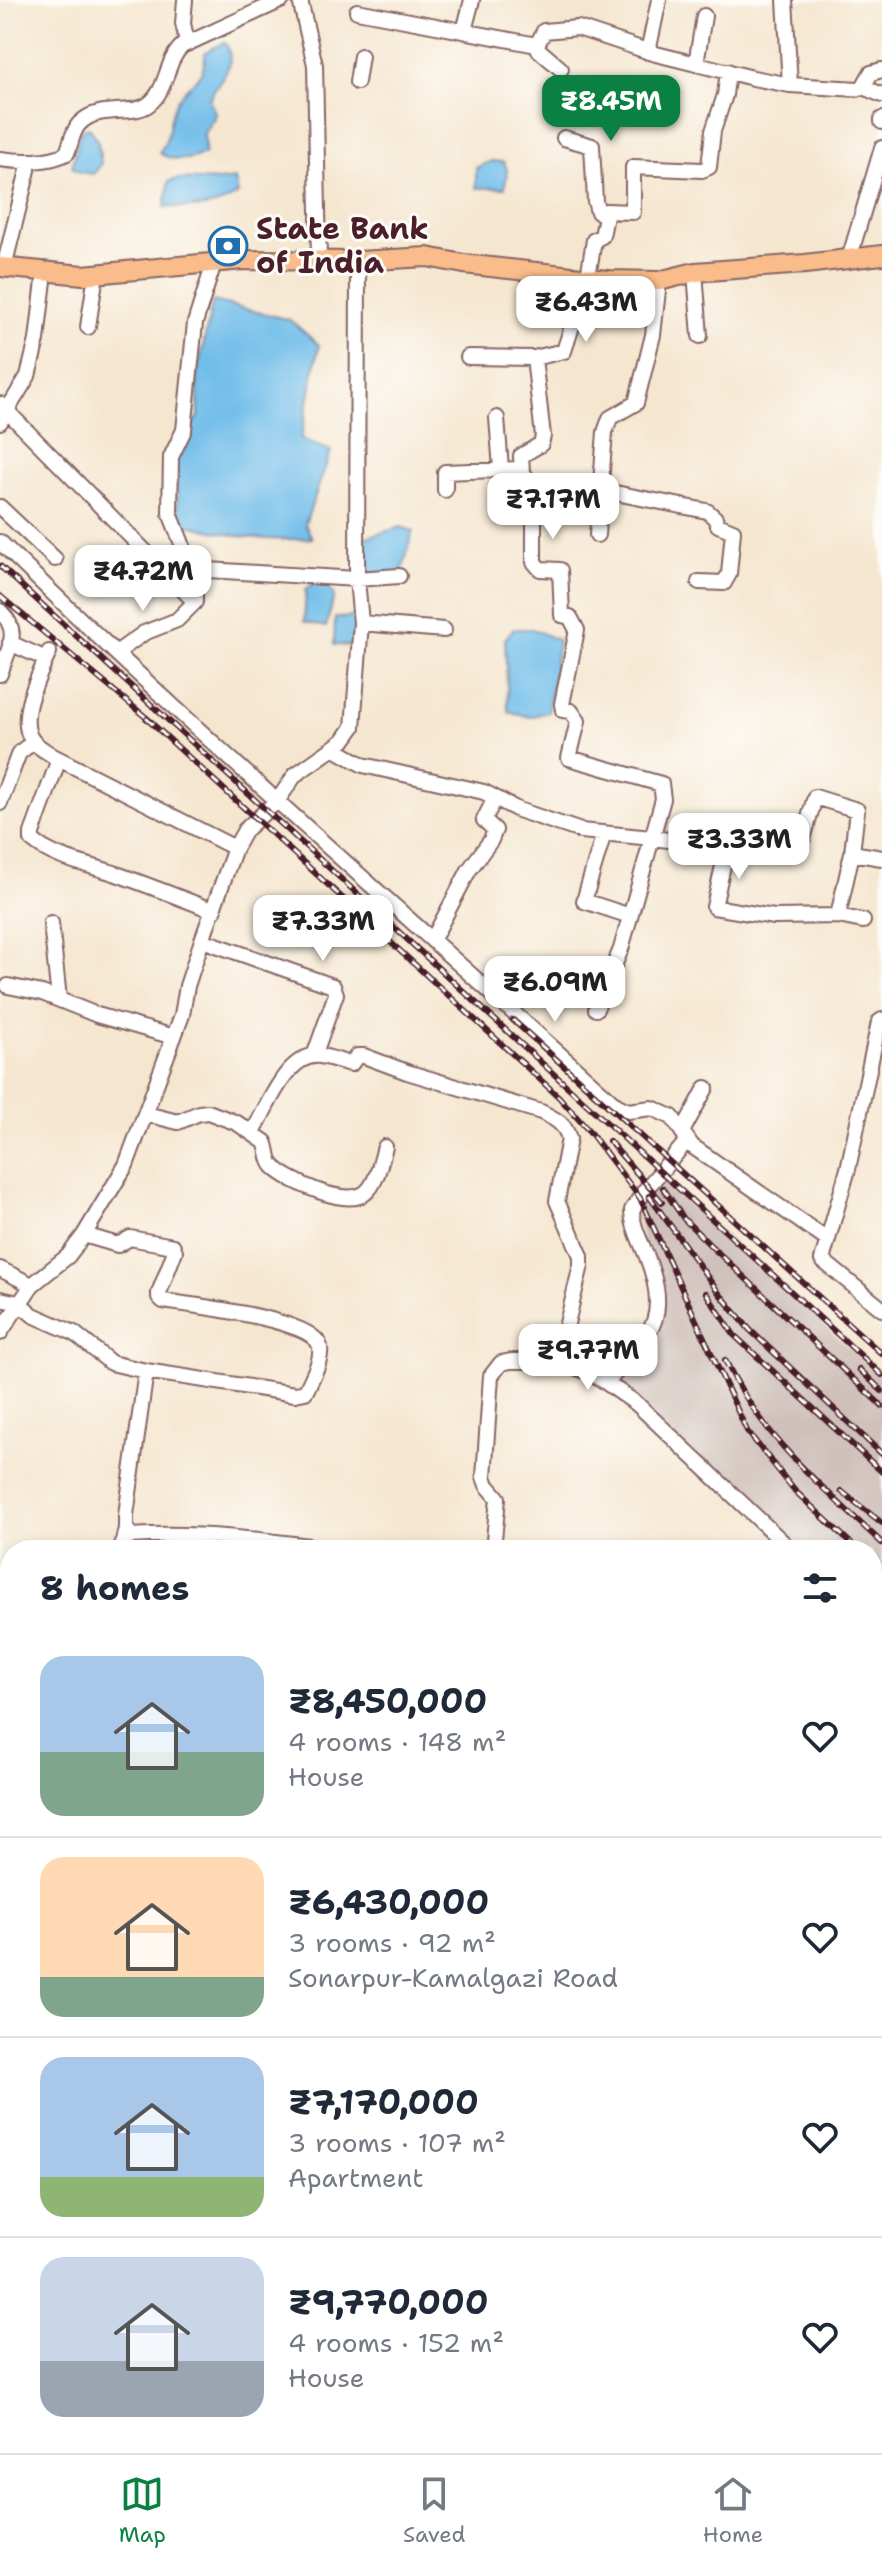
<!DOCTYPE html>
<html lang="en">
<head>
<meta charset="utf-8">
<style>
	:root { --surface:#fff; --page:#f6f6f7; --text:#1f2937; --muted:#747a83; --line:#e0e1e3; --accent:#0b8043 }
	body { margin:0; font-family:"Shantell Sans",sans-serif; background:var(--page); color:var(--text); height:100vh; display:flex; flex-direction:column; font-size:30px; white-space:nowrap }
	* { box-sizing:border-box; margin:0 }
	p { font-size:26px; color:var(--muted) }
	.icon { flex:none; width:44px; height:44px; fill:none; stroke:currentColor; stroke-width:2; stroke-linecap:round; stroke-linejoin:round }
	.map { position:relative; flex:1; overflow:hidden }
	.side { position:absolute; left:0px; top:1540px; width:882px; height:914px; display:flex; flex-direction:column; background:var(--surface); border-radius:32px 32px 0 0; box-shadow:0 4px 12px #0003 }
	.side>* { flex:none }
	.price { position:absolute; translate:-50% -68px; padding:0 18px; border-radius:16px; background:#fff; color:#222; font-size:26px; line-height:52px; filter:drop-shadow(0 2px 4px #0008) }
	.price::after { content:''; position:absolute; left:50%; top:48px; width:24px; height:18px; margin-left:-12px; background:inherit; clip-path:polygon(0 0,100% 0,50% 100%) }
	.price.current { background:var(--accent); color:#fff }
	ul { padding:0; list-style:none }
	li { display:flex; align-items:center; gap:24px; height:200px; padding:0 40px }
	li+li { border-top:2px solid var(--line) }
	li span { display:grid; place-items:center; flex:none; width:224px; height:160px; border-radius:24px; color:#555 }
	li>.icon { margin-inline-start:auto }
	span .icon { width:96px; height:96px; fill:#fffc; stroke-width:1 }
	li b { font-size:34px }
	h2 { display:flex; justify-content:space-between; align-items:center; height:96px; padding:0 40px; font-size:34px }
	.tabs { display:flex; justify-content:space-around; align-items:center; height:112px; border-top:2px solid var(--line); background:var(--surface); font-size:22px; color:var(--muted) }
	.tabs a { display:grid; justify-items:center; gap:4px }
	.tabs .current { color:var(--accent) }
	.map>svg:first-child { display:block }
</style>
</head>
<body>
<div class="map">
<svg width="882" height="2453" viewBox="0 0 882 2453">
	<rect width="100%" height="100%" fill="#fdfcf7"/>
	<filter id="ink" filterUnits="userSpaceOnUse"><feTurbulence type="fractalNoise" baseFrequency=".0125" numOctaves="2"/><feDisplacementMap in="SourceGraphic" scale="16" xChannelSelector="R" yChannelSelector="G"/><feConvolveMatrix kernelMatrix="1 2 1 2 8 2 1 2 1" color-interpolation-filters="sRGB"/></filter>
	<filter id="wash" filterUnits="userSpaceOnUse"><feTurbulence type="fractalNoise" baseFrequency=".006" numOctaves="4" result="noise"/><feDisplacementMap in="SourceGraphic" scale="32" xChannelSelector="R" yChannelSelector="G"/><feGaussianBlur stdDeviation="1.8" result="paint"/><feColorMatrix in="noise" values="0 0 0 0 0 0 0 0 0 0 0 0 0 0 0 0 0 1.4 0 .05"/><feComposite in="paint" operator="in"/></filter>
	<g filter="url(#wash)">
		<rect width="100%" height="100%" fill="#f5e6cf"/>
		<path fill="#cfc0ba" d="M663 1179 882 1378V1631L872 1621V1550H796L612 1380 660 1315 635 1210Z"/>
		<path fill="#71bdea" stroke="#5e6e8a" stroke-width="2" d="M225 42C239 67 219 77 209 99L216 115 204 133 205 153C191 161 173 162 159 153 170 138 168 126 173 110 182 81 206 86 205 52Z
			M89 127 98 142 101 164 94 174 80 172 72 167 81 130Z
			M491 161 504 162 507 170 505 188H476V168Z
			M179 179 219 181 235 179 238 194C215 211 192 208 165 207L169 181Z
			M213 301 290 320 319 345 301 439 331 451 305 524 312 538C266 543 223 535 178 522L176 452 178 437 199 417 197 373Z
			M401 527 413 531 400 579 362 576 363 538Z
			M315 582 328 585 334 596 326 627 304 622 306 589Z
			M354 617 359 624 352 646 334 645 335 618Z
			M513 629H532L558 640 548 712 530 717 508 711 505 639Z
			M216 2444H301L303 2445 299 2453H212Z"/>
	</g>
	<g filter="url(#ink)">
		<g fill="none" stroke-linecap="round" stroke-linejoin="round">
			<defs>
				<path id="minor" d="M185 0 183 23 187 43
					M300 0 315 65 319 259
					M785 0 790 85
					M357 11 537 45 544 31 578 28 656 54 753 78 790 85 858 89 863 87 871 73 882 70
					M464 31 472 0
					M537 45 539 50 561 69
					M648 52 659 0
					M696 64 704 16
					M357 82 361 56
					M863 87 882 95
					M882 119V122
					M564 138 592 146 595 201 598 212 607 211
					M0 159C20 162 49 163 67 153 71 144 72 132 79 124 98 103 133 117 149 104 168 89 165 62 182 46L282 0
					M849 259 882 148
					M4 267 28 170 27 161
					M695 272 700 336
					M88 327 96 274
					M468 357 534 358 564 351 588 277 594 240 602 236 607 211 633 212V167L702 170 709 167 713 131 725 95 728 71
					M0 404 195 602
					M497 418 501 469
					M0 422 28 376 37 340 45 272
					M445 490V472L521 469
					M600 490 707 511 715 518 718 525 733 531 729 574 724 583 699 582
					M0 507 55 559
					M597 535 605 432 610 418 636 403 653 335 659 281
					M0 542C199 737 410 918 616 1105L628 1111 652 1108 672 1117 692 1146 826 1239
					M198 579 190 573 186 564V554L170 513 171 457 184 430 195 323 214 263
					M0 611C22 632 8 649 0 674
					M361 623 444 630
					M10 643 46 659
					M49 652C40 675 16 717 32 740 36 746 46 751 53 756L235 848
					M116 653 144 633 177 620 195 602C195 588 194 577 208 570L357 579 399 576
					M333 748 363 765 484 792 518 810 581 831 652 838 663 799 661 784 569 758 578 721 571 711 563 710 562 704 577 630 570 617 562 615 560 570 540 569 534 562V489L522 471 521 456 541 444 543 436 534 358
					M59 759 32 833V840C54 859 87 864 114 873 147 885 181 898 214 911
					M0 803 19 753 33 742
					M604 833 584 901 630 916
					M852 853 882 858
					M838 916 863 921
					M51 923 59 999
					M433 939 469 870 491 840 495 830 484 820 495 798
					M202 940 333 986 336 994 314 1056
					M8 986 42 993 97 1015 174 1037
					M596 1009 621 949 652 838 727 847 714 907 774 917 838 916 852 853 857 810 815 797 801 846
					M882 1020 879 1022 848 1169 822 1260 882 1309
					M146 1114 178 1122 199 1113 208 1112 237 1123 265 1142C269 1150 267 1159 273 1166 287 1181 347 1208 365 1193 377 1184 381 1160 385 1147
					M253 1132C267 1108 287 1052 320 1056 330 1057 341 1062 351 1064L357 1056H364L407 1072 541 1112C555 1119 565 1123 569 1139L557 1201 581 1256V1265L558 1361
					M682 1132 706 1088
					M0 1269 32 1285
					M0 1299 19 1303 33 1315 74 1333 111 1363 146 1371 295 1394 305 1392 307 1389C312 1377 322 1361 320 1347 315 1319 190 1305 163 1301L159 1297V1293L175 1251 173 1246 130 1238 118 1245 84 1235
					M0 1333 32 1285 68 1256 84 1235 126 1165 182 1015 187 986 202 940 235 848 245 830 278 800 295 775 343 741 353 727 361 623 357 579 358 261
					M146 1371 126 1515V1528L131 1536C200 1531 271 1541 339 1550
					M607 1382C648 1336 672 1322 647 1257 641 1242 632 1226 632 1210L645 1190 687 1141
					M121 1550 126 1528
					M493 1550 498 1498 487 1485 484 1477 491 1376 501 1363 511 1361H558L594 1374 637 1404 791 1550
					M0 1609 10 1608
					M872 1626 882 1635
					M872 1789 882 1791
					M0 1828V1917
					M872 1869H882
					M0 2034 10 2036
					M872 2162 882 2163
					M872 2230 875 2227H882
					M872 2351 882 2353
					M594 2444V2453
					M149 2453 156 2444
					M201 2453 204 2444
					M358 2453 361 2444
					M411 2453 413 2444
					M494 2453 495 2444
					M643 2453 644 2444
					M682 2453 683 2444
					M742 2453 744 2444
					M782 2453 784 2444
					M835 2453 836 2444"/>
				<path id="major" d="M0 267 83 275 243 260 358 261 427 257 464 264 608 280 659 281 695 272 805 264 882 255"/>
			</defs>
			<use href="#minor" stroke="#866564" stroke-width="18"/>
			<use href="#major" stroke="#866564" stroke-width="22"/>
			<use href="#minor" stroke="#fff" stroke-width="14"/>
			<use href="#major" stroke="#f9bc8a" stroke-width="18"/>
			<defs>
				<path id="rail" d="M0 566 882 1375
					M0 596 154 724
					M146 718 507 1049 559 1097 589 1131 640 1198 747 1431 795 1491 858 1550
					M513 1020 882 1354
					M609 1141 662 1202
					M663 1188 684 1219 711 1246 882 1406
					M649 1196 719 1293 750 1330 882 1454
					M706 1293 734 1335 882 1472
					M725 1360C764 1440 819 1484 882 1543
					M859 1369 882 1391
					M841 1491 882 1523
					M872 1563 882 1573"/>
			</defs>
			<use href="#rail" stroke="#4a1f2b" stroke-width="6"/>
			<use href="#rail" stroke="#fdfcf7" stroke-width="3" stroke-dasharray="9" stroke-linecap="butt"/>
		</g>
	</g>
	<defs>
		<symbol id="bank-ring" viewBox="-11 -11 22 22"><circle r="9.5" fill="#fdfcf7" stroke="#1f6fb2" stroke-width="1.5"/><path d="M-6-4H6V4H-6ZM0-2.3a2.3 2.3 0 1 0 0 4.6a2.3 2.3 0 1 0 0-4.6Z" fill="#1f6fb2"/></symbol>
	</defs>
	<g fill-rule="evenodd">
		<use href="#bank-ring" x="206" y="224" width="44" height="44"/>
	</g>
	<g text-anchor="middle" stroke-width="6" stroke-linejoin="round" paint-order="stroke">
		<g font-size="30" font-weight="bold" fill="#4a1f2b" stroke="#fdfcf7" text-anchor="start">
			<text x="256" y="239">State Bank<tspan x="256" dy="34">of India</tspan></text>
		</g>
	</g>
</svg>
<b class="price current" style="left:611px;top:143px">₹8.45M</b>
<b class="price" style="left:586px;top:344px">₹6.43M</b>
<b class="price" style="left:553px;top:541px">₹7.17M</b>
<b class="price" style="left:143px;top:613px">₹4.72M</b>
<b class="price" style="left:739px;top:881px">₹3.33M</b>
<b class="price" style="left:323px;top:963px">₹7.33M</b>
<b class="price" style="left:555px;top:1024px">₹6.09M</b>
<b class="price" style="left:588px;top:1392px">₹9.77M</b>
<section class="side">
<h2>8 homes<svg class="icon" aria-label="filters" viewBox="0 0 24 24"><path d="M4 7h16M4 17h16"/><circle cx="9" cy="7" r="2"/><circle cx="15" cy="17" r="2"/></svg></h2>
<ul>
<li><span style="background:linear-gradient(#a9c7e8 60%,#7fa58c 0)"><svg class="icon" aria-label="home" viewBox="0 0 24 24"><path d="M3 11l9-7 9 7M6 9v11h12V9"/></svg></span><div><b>₹8,450,000</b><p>4 rooms · 148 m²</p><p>House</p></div><svg class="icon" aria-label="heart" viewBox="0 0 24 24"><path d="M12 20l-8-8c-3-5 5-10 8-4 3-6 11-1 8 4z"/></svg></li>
<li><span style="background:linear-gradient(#ffd9b3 75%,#7fa58c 0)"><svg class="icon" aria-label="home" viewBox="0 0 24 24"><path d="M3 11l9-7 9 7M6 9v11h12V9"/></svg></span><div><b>₹6,430,000</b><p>3 rooms · 92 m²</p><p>Sonarpur-Kamalgazi Road</p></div><svg class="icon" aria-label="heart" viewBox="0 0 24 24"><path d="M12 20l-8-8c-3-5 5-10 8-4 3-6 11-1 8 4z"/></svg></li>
<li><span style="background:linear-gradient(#a9c7e8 75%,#8fb573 0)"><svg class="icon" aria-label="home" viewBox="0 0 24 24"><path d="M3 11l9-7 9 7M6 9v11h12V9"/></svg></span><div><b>₹7,170,000</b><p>3 rooms · 107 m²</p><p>Apartment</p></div><svg class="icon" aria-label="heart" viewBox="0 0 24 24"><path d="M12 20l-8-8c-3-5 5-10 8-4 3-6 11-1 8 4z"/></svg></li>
<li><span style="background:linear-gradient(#c9d6e8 65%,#9aa5b1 0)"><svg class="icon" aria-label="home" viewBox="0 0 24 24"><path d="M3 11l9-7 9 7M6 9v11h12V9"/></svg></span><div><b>₹9,770,000</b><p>4 rooms · 152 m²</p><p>House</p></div><svg class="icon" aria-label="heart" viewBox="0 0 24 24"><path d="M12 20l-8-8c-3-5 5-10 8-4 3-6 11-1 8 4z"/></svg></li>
</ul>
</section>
</div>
<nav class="tabs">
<a class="current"><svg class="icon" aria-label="map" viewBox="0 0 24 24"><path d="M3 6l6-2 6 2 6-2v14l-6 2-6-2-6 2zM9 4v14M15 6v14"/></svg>Map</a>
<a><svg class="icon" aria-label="saved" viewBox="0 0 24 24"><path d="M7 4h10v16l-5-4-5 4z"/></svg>Saved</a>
<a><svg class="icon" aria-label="home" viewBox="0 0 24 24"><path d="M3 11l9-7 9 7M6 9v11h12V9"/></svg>Home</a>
</nav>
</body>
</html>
